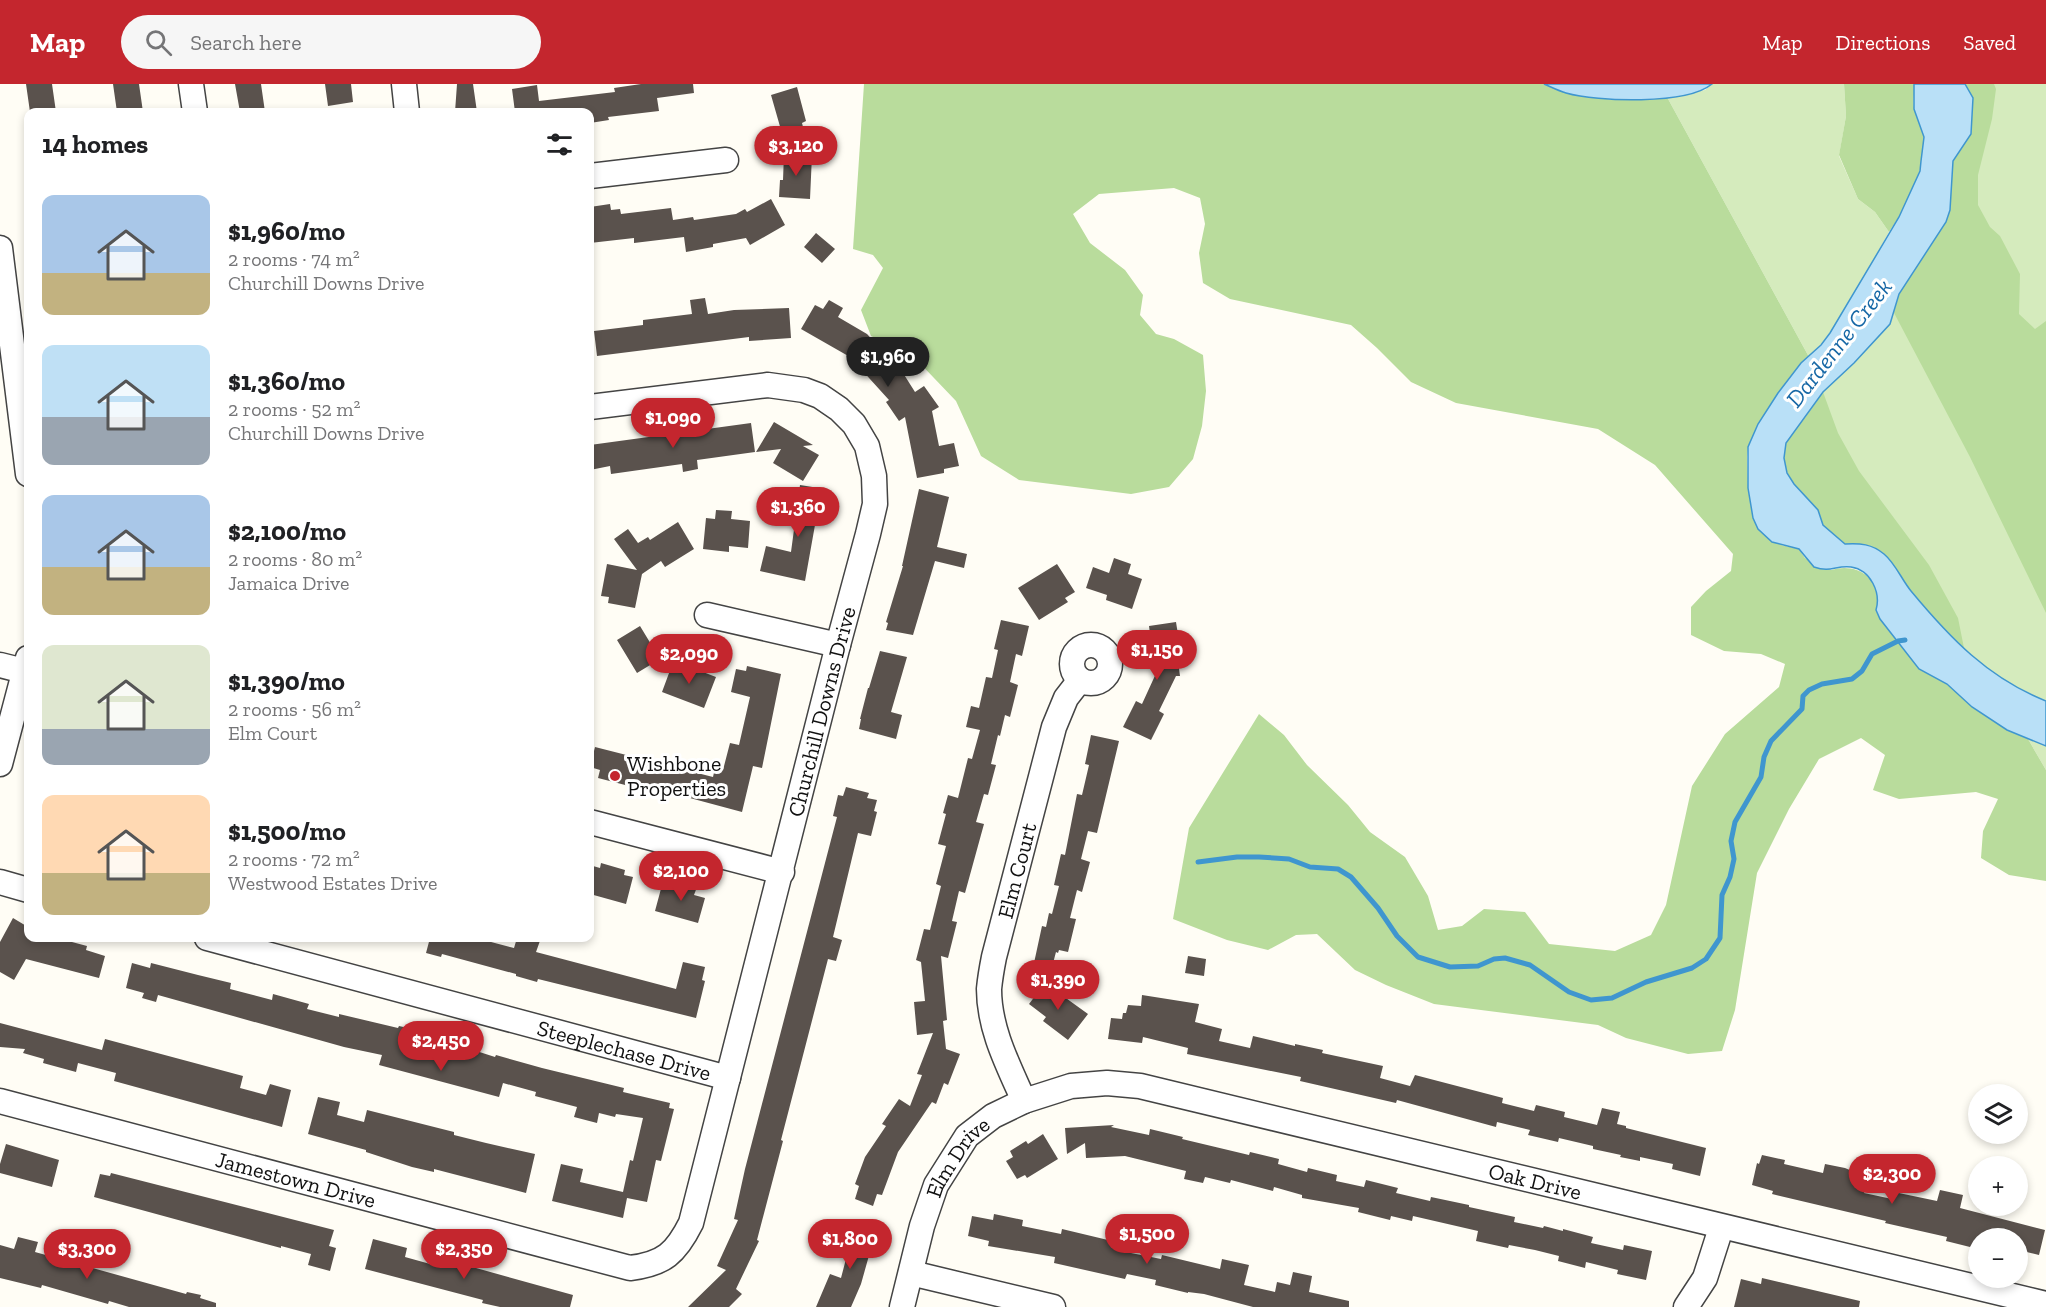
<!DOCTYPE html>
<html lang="en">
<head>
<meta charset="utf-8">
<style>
	:root { --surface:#fff; --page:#f6f6f6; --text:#202124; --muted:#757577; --accent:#c4262e }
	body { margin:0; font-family:"Zilla Slab",serif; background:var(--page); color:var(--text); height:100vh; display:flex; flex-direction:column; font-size:22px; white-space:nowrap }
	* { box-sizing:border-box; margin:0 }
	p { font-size:20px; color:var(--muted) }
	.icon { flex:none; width:33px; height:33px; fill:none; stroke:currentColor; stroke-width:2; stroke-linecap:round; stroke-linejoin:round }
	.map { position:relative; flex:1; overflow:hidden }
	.drawer { position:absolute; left:24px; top:24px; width:570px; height:834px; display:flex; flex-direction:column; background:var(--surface); border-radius:12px; box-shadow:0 3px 9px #0003 }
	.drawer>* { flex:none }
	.buttons { position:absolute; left:1968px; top:1000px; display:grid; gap:12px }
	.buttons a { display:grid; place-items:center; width:60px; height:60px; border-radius:50%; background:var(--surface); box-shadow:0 3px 9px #0003; font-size:30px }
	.price { position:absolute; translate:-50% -51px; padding:0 14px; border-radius:21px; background:var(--accent); color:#fff; font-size:20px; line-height:39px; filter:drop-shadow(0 2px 3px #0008) }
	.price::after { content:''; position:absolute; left:50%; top:36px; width:18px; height:14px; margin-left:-9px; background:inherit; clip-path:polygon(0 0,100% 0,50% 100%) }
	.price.current { background:#222; color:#fff }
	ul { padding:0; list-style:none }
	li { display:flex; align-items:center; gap:18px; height:150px; padding:0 18px }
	li span { display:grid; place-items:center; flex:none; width:168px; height:120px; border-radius:12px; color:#555 }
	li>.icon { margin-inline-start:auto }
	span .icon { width:72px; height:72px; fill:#fffc; stroke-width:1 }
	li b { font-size:26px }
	h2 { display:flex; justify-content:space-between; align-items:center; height:72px; padding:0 18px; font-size:26px }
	header { display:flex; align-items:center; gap:36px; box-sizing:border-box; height:84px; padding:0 30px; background:var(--accent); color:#fff }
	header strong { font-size:28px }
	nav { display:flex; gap:33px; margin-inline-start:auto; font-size:21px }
	.search { width:420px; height:54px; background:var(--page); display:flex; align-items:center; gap:15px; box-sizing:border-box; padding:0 21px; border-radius:33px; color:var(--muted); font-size:22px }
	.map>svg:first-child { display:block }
</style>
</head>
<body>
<header>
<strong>Map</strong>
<div class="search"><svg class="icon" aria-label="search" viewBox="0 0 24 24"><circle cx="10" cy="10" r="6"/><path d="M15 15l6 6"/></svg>Search here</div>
<nav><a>Map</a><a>Directions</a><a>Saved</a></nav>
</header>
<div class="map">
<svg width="2046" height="1223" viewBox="0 0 2046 1223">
	<rect width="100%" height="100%" fill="#fffdf5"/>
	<path fill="#d5ebbd" d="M1712 0H1844L1846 32 1839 72 1858 115 1875 128 1889 148C1865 190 1844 239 1809 273L1667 13 1705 6Z
		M1935 0H2046V635L1950 575 1767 356 1890 196Z
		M2028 655 2046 662V686Z"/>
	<path fill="#b9dc9c" d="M864 0H1544L1566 9 1614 16 1667 13 1809 273 1801 279 1778 309 1758 340 1748 363 1747 373 1748 404 1753 434 1781 461 1799 465 1805 474 1831 486C1859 477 1885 498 1876 526L1880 535 1919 585 1947 600 1972 623 2007 646 2028 655 2046 686V797L2009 791 1981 774 1983 747 1998 715 1976 708 1899 715 1873 706 1885 671 1861 654 1819 675 1789 725 1757 789 1735 926 1722 967 1688 970 1626 954 1598 941 1434 920 1386 901 1355 886 1317 850 1296 851 1268 866 1227 856 1173 835 1189 744 1259 630 1284 651 1307 681 1348 721 1370 748 1405 773 1428 812 1438 846 1462 842 1484 825 1525 828 1549 860 1615 867 1651 851 1666 821 1692 702 1725 650 1779 603 1785 580 1761 570 1724 567 1691 551V523L1706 507 1731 487 1733 470 1655 381 1598 345 1456 319 1411 298 1377 264 1351 241 1230 215 1203 199 1199 169 1205 140 1200 114 1174 104 1099 110 1073 130 1090 159 1125 186 1143 211 1140 231 1156 250 1174 255 1203 271 1206 307 1202 342 1193 375 1169 403 1131 410 1019 396 981 372 956 317 912 271 871 252 861 226 883 184 873 171 853 165Z
		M1844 0H1914C1915 9 1912 20 1915 27 1917 36 1923 44 1924 53 1926 83 1906 124 1889 148L1875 128 1858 115 1839 71 1846 32Z
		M1965 0H1994L1996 5 1992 35 1978 91V121L1990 143 2000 152 2020 190 2019 230 2035 245 2046 237V529L1970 373 1893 227 1899 210 1946 138 1950 126 1953 77 1971 50 1973 14Z
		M1823 308 1838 349 1859 387 1929 481 1958 534 1964 564 1930 530 1903 497 1892 480 1856 460H1845L1823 441 1818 426 1794 400 1787 388 1784 374 1786 359 1795 344 1805 334Z"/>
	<path fill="#b9e0f7" stroke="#3f96cf" stroke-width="1.5" d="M1544 0H1712C1687 21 1597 18 1566 9 1559 7 1551 3 1544 0Z
		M1914 0H1965L1973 14 1971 50 1953 77 1950 126 1946 138 1899 210 1890 240 1854 279 1823 308 1786 359 1784 374 1787 389 1794 400 1818 426 1823 441 1845 460C1860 459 1872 460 1884 470 1895 479 1902 496 1911 507 1950 554 1988 594 2046 617V662L2007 646 1972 623 1947 600 1919 585 1880 535 1876 526C1881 509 1871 486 1851 483 1836 481 1831 489 1814 483L1799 465 1772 458 1758 445 1753 434 1748 404V363L1758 340 1778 309 1801 279 1821 261 1830 249 1899 133 1920 87 1921 77 1924 53 1914 25Z"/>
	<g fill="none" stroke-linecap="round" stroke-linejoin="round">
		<path stroke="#3f96cf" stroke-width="5" d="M1198 778 1237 773H1259L1289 775 1310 783 1338 785 1351 793 1378 824 1397 852 1418 873 1450 883 1478 882 1494 875 1505 874 1530 881 1569 908 1591 916 1612 914 1646 898 1692 884 1706 875 1720 854 1722 811 1730 793 1734 775 1731 757 1735 738 1761 693 1764 673 1771 657 1802 625 1803 612 1809 606 1822 600 1852 595 1862 587 1872 570 1898 557 1905 556"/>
	</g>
	<path fill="#5a524d" d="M26 0H52L56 28H30Z
		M113 0H139L143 28H117Z
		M235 0H261L265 28H240Z
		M325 0H351L353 18 328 22Z
		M457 0H473L477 28H455Z
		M641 0H693L694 9 657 14 659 27 608 33 609 36 590 39V28H515L512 5 537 1 539 17 615 8 614 4Z
		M797 3 806 37 802 39 804 47 783 53 771 11Z
		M784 70 812 71 810 115 779 113 780 96H783Z
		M771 115 785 141 750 161 746 154 713 160V163L686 168 684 153 634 159V154L590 159V123L610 120 611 126 620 125 621 130 671 124 673 136 693 133 694 136 736 130 745 125 747 128Z
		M816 149 835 165 822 179 804 163Z
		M705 214 708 230 734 226 789 224 791 254 749 257V253L597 272 594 247 643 241V236L692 230 690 216Z
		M829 216 843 224 838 233 867 250 903 289 915 308 924 302 939 323 932 327 939 362 954 359 959 382 944 385V389L917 394 905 333 899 337 886 318 889 316 850 273 801 245 815 221 823 225Z
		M774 338 813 361 803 362 819 371 803 397 773 379 781 365 756 368Z
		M751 339 755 368 697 376 698 385 683 388 682 380 611 390 610 382 590 386V361Z
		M800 401 825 405 821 441H815L805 497 760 487 766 462 791 468Z
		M919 405 949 413 937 463 967 470 964 484 935 477 913 551 886 546 888 539 886 538 903 482H902Z
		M716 426 732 427 731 435 750 437 748 464 729 462V468L703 465 706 434 715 435Z
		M678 438 694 465 665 483 661 477 642 490 635 524 608 519 609 513 601 512 607 480 637 486 614 455 628 445 638 459 648 453 650 456Z
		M1114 474 1131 480 1128 490 1142 495 1132 525 1106 516 1107 511 1086 504 1093 483 1109 489Z
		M1057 480 1075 508 1065 514 1068 518 1039 536 1018 504Z
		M1001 536 1029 542 1022 572 1016 570 1010 598 1018 601 1010 633 1005 631 1000 652 998 651 991 680 996 681 988 711 984 710 976 738 984 740 965 809 959 807 952 837 957 838 948 874 941 872 947 936 943 937 946 965 960 970 948 1001 944 999 936 1020 932 1018 898 1068 882 1111 877 1110 873 1122 855 1115 859 1102 855 1100 865 1073 886 1042 882 1040 899 1015 910 1022 922 991 917 990 933 949 917 951 914 918 925 917 921 878 916 876 924 845 930 846 941 802 936 800 946 762 938 760 946 730 943 729 948 711 958 714 968 674 972 675 980 646 966 643 971 622 979 624 986 593 992 594 998 566 994 565Z
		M1176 538 1181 570H1177L1180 592H1176L1159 627 1164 630 1151 656 1123 643 1136 617 1142 620 1164 572 1153 573 1149 542Z
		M640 542 660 575 637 589 617 556Z
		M880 567 907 573 891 628 902 631 896 655 859 645 861 635H860L868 604H869Z
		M672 581 688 587 690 583 716 593 704 624 662 608Z
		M747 582 781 590 762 684 753 682 742 728 634 699 633 703 598 694 600 686 590 683 595 663 713 693 715 684 723 686 730 659 739 661 750 613 731 608 736 585 746 587Z
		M1091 651 1119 657 1097 749 1088 747 1081 775 1090 778 1082 808 1077 806 1070 834 1076 835 1068 868 1059 866 1058 869 1056 868 1052 883 1034 879 1042 842 1046 843 1049 829 1052 830 1059 802 1054 801 1061 770 1065 771 1077 710 1082 711 1089 681 1085 680Z
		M846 703 869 709 867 714 877 716 874 727 877 728 871 752 858 749 833 853 842 856 836 877 828 875 781 1056 783 1057 757 1156 759 1157 736 1205 742 1210 729 1223H688L726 1186 717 1182 738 1136 734 1135 745 1085 837 733 833 732 838 711 843 712Z
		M601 779 625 786 624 791 633 793 626 820 590 810V794L593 782 600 784Z
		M679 798 697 803 694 811 705 814 698 839 655 827 662 801 677 805Z
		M13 834 28 843V854H57L87 862 86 866 105 872 99 894 26 875 14 896 0 888V858Z
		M430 854H476L514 864 517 854H541L536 868 676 905 683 878 705 883 702 896 705 897 696 934 538 895 537 898 516 892V890L442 870 441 873 426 869Z
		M1188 872 1206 875 1204 892 1185 889Z
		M132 879 150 884 151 879 198 891 231 899 230 905 272 916 273 910 309 920 307 925 339 933V930L398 944 399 942 412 945 411 950 445 959 446 955 468 961 467 964 495 973 496 971 542 984 624 1004 623 1008 670 1019 669 1024 674 1025 661 1077 656 1076 647 1118 627 1114 623 1134 552 1117 561 1080 583 1085 580 1098 623 1108 630 1076 633 1077 643 1034 616 1030 615 1033 599 1029 597 1039 574 1033 577 1023 535 1012 536 1008 503 999 499 1013 379 981 382 971 344 963 158 911 156 918 142 914 144 909 126 904Z
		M1045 899 1088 930 1068 956 1043 937 1046 933 1029 920Z
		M1142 911 1199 920 1195 938 1222 945 1219 957 1250 964 1253 952 1295 962V960L1323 966 1322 969 1383 982 1380 994 1410 1002 1415 991 1503 1014 1502 1019 1534 1027 1536 1021 1565 1028 1564 1033 1597 1041 1602 1024 1620 1028 1617 1040 1626 1042V1044L1706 1064 1700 1092 1672 1085 1673 1080 1640 1073V1077L1620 1073 1621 1071 1593 1065V1062L1559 1054 1558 1058 1528 1051 1530 1046 1497 1038 1496 1043 1397 1016 1396 1019 1300 997 1301 993 1187 970 1188 964 1143 953 1142 959 1108 955 1111 934 1122 935 1123 929H1126L1128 921 1141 922Z
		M0 939 102 966 105 955 243 992 240 1004 266 1011 270 1000 291 1006 282 1043 114 997 116 989 78 979 76 988 43 979 44 975 23 969 25 965 0 963Z
		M318 1013 340 1018 337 1031 364 1038 367 1026 454 1048V1051L486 1059 535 1070 526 1109 434 1085V1088L412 1083 366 1068V1066L308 1050Z
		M1114 1041 1111 1043 1149 1051 1150 1045 1183 1053 1182 1055 1249 1071 1250 1068 1279 1075 1278 1080 1307 1088 1308 1084 1337 1091 1336 1097 1364 1103 1366 1096 1398 1104 1396 1109 1430 1117 1431 1113 1469 1121V1123L1515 1133 1514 1138 1543 1144 1544 1142 1563 1147V1145L1593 1153 1591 1159 1623 1166 1624 1161 1652 1167 1646 1196 1617 1190 1618 1186 1586 1178 1585 1184 1558 1177 1559 1172 1535 1166 1509 1161 1508 1164 1476 1157 1478 1147 1413 1132 1412 1137 1391 1132 1390 1136 1358 1128 1359 1124 1302 1114V1111L1274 1103 1273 1107 1231 1096 1230 1099 1205 1093 1203 1099 1184 1095 1186 1087 1125 1072 1086 1074 1085 1059 1067 1070 1065 1044Z
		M1043 1050 1058 1075 1027 1094 1025 1091 1017 1095 1006 1077 1013 1073 1010 1067 1026 1057 1028 1060Z
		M6 1060 59 1076 52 1103 0 1089V1080Z
		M1762 1071 1785 1076 1784 1080 1823 1089 1825 1080 1845 1084 1852 1087V1091L1868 1095 1864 1109 1892 1115 1894 1108 1937 1117 1940 1106 1963 1111 1960 1124 2045 1146 2039 1171 2018 1166V1155H1978V1165L1946 1157 1947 1153 1885 1139 1886 1137 1772 1110 1773 1107 1752 1101 1757 1079 1759 1080Z
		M111 1089 334 1146 329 1162 336 1164 330 1187 308 1181 311 1170 281 1162V1164L94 1113 100 1090 110 1092Z
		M994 1130 1023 1136 1022 1142 1061 1150 1062 1145 1133 1162 1131 1169 1161 1175 1162 1171 1220 1185 1222 1175 1249 1181 1244 1201 1275 1208 1277 1198 1290 1201 1293 1188 1312 1192 1309 1208 1349 1217V1223H1253L1204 1210 1188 1208V1209L1155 1201 1156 1196 1127 1190 1125 1195 1054 1179 1055 1173 988 1162 989 1157 968 1152 972 1132 993 1136Z
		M856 1137 877 1143 861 1200 851 1223H816L830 1190 841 1194Z
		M18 1153 38 1158 35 1168 186 1210 187 1208 201 1211 200 1214 216 1219V1223H129L109 1217 108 1220 42 1201 41 1204 0 1194V1161L14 1165Z
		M373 1155 407 1164 405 1173 441 1183 442 1178 459 1183 461 1176 477 1181 476 1184 573 1211 570 1223H500L482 1219 483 1216 365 1185Z
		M1762 1194 1860 1217 1859 1223H1734L1741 1195 1761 1200Z"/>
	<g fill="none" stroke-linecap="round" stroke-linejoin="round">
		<defs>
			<g id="minor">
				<path d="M191 0 195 28"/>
				<path d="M404 0 407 28"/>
				<path d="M590 92 726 76"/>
				<path d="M0 164 28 390"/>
				<path d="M707 531 838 561"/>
				<circle cx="1091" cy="580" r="19"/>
				<path d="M0 581 28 588"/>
				<path d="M0 680 28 574"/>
				<path d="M590 738 782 788"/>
				<path d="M0 798 28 806"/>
				<path id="s1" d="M207 854 728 994"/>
				<path id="s2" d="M0 1017 630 1184C664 1180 676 1169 691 1139L838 561 868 450 875 420 874 392 867 362 854 340 839 325 820 312 804 306 768 301 590 323"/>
				<path id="s3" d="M1024 1017C1008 981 989 945 989 905 990 895 992 883 994 873L1054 643 1066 614 1080 596"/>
				<path d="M911 1189 1053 1223"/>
				<path id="s4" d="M902 1223 922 1142 936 1101 967 1052 993 1032 1024 1017 1071 1002 1107 999 1140 1002 2046 1220"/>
				<path d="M1686 1223 1705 1194 1721 1144"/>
			</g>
		</defs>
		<use href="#minor" stroke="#444" stroke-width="27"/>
		<use href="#minor" stroke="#fff" stroke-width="24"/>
	</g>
	<circle fill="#c4262e" stroke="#fff" stroke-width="2" cx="615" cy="692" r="6"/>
	<g text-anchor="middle" stroke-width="6" stroke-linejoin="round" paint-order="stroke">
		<g font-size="22" fill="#111" stroke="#fff">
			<text dy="8" stroke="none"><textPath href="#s2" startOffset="1260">Churchill Downs Drive</textPath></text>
			<text dy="8" stroke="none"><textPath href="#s3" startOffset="240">Elm Court</textPath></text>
			<text dy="8" stroke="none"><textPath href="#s1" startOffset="432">Steeplechase Drive</textPath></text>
			<text dy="8" stroke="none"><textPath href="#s4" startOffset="162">Elm Drive</textPath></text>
			<text dy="8" stroke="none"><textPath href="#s2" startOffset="306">Jamestown Drive</textPath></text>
			<text dy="8" stroke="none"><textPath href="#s4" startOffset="777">Oak Drive</textPath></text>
		</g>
		<g font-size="22" fill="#111" stroke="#fff" text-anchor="start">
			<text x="627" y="687">Wishbone<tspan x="627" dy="25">Properties</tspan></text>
		</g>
		<g font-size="24" font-style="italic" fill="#1768a6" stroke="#fff">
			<text transform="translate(1839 259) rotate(-52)" y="8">Dardenne Creek</text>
		</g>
	</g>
</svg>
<div class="buttons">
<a><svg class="icon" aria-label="layers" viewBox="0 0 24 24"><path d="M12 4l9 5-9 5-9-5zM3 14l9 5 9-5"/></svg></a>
<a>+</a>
<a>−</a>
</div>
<b class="price" style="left:796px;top:93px">$3,120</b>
<b class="price current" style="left:888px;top:304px">$1,960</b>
<b class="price" style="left:673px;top:365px">$1,090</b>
<b class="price" style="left:798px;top:454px">$1,360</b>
<b class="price" style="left:1157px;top:597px">$1,150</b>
<b class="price" style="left:689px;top:601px">$2,090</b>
<b class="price" style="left:681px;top:818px">$2,100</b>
<b class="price" style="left:1058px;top:927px">$1,390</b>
<b class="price" style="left:441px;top:988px">$2,450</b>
<b class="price" style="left:1892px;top:1121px">$2,300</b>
<b class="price" style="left:1147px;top:1181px">$1,500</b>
<b class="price" style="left:850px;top:1186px">$1,800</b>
<b class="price" style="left:87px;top:1196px">$3,300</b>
<b class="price" style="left:464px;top:1196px">$2,350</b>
<section class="drawer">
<h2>14 homes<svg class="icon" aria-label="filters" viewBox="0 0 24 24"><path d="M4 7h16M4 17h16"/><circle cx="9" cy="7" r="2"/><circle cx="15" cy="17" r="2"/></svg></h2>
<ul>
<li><span style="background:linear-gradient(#a9c7e8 65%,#c2b280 0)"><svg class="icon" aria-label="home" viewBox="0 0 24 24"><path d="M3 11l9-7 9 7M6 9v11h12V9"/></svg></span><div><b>$1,960/mo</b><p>2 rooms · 74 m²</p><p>Churchill Downs Drive</p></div></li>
<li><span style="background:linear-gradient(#bfe0f5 60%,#9aa5b1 0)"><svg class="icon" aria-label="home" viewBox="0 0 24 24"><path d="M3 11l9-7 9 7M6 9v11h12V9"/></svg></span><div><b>$1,360/mo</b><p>2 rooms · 52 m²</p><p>Churchill Downs Drive</p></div></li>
<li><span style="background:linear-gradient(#a9c7e8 60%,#c2b280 0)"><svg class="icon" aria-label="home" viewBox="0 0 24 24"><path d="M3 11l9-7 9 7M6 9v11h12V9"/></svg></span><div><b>$2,100/mo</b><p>2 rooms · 80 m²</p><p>Jamaica Drive</p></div></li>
<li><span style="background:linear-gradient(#dfe7d0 70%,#9aa5b1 0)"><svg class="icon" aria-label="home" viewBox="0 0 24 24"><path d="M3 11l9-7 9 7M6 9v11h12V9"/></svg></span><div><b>$1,390/mo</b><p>2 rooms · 56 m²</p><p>Elm Court</p></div></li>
<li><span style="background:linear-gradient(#ffd9b3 65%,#c2b280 0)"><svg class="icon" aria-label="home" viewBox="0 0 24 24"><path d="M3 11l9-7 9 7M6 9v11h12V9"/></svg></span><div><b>$1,500/mo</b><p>2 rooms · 72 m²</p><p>Westwood Estates Drive</p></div></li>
</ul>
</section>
</div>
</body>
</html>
